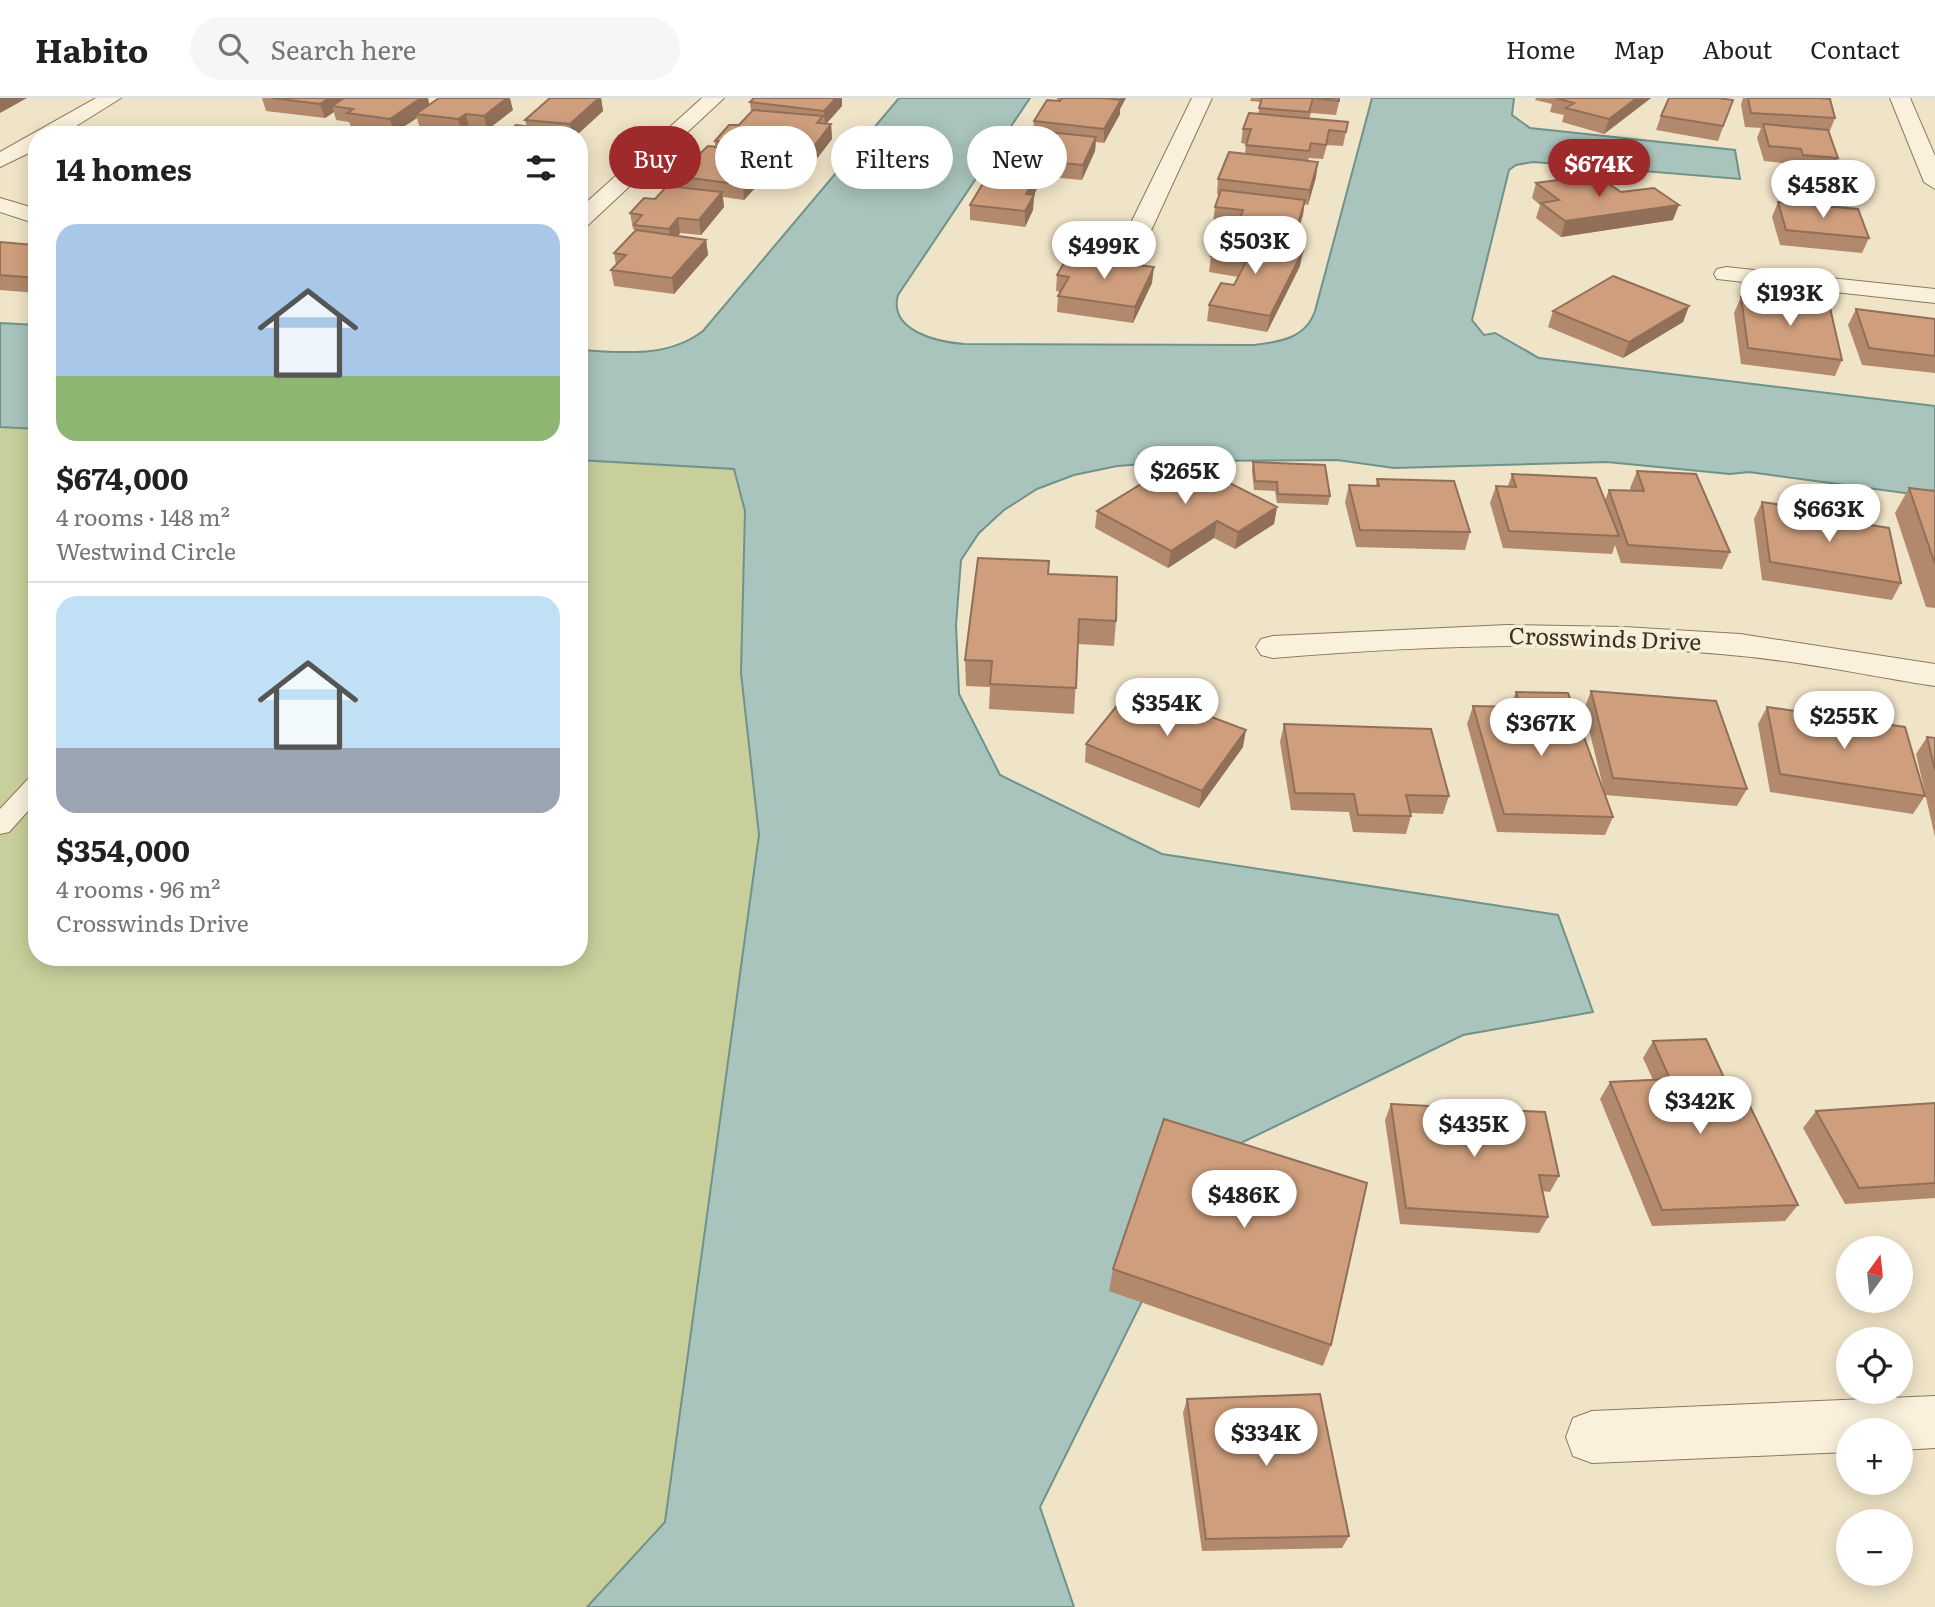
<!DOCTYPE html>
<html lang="en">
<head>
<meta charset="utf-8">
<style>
	:root { --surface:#fff; --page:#f6f6f6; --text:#202124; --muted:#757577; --line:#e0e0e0; --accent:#9e2a2b }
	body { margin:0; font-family:Literata,serif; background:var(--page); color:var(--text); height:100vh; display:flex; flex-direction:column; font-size:26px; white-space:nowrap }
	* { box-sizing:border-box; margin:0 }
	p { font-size:23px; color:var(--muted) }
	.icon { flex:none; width:38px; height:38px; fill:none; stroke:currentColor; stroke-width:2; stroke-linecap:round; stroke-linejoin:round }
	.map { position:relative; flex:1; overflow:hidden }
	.sheet { position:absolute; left:28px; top:28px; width:560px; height:840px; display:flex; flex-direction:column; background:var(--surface); border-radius:28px; box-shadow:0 4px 18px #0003 }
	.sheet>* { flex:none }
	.guide { position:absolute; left:609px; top:28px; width:665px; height:63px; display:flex; gap:14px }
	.needle { width:46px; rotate:15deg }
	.controls { position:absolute; left:1836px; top:1138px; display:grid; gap:14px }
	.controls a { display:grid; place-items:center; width:77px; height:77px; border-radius:50%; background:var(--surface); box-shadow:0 4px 18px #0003; font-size:35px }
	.price { position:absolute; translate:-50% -60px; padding:0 16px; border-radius:24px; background:#fff; color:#222; font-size:23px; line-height:46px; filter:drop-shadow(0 2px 4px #0008) }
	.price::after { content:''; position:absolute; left:50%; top:42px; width:21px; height:16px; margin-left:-10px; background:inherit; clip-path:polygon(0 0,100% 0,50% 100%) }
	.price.on { background:var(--accent); color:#fff }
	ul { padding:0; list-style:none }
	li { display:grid; align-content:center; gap:14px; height:371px; padding:0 28px }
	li+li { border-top:2px solid var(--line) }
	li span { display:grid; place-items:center; height:217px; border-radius:21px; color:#555 }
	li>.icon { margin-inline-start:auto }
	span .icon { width:126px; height:126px; fill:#fffc; stroke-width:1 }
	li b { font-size:30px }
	h2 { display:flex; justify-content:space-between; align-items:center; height:84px; padding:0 28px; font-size:30px }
	.chip { padding:0 24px; border-radius:32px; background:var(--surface); box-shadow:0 4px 18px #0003; font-size:24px; line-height:63px }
	.chip.on { background:var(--accent); color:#fff }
	header { display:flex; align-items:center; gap:42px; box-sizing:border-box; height:98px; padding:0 35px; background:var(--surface); border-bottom:2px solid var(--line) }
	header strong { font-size:33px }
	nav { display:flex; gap:38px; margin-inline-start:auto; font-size:24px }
	.search { width:490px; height:63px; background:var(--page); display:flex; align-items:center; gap:18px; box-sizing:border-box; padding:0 24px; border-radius:38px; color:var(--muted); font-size:26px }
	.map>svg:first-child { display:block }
</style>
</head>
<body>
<header>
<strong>Habito</strong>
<div class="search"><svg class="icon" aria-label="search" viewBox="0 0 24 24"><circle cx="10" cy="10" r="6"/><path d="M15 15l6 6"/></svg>Search here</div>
<nav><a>Home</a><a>Map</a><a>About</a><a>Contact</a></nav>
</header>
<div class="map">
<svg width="1935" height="1509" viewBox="0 0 1935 1509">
	<rect width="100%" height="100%" fill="#f0e4c8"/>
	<path fill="#c9cf9b" d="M0 329 37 331V859H579V362L733 371 745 413 741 575 759 737 665 1425 587 1509H0Z"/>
	<path fill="#a9c4bc" stroke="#6f938a" stroke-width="2" d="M899 0H1030L898 197C888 233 938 244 964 246L1254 247C1280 244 1306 240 1315 213L1372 0H1514L1512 17 1530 30 1735 52 1740 81 1533 64 1516 67 1509 72 1472 222 1484 237 1495 235 1539 260 1935 308V399L1749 374 1730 376 1607 364 1394 370 1337 362 1186 363 1117 368 1074 377 1037 391 1004 412 979 435 961 462 956 527 959 596 1000 677 1162 756 1558 817 1593 914 1463 937 1214 1058 1040 1409 1074 1509H587L665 1424 759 737 741 575 745 413 734 371 579 362V252C622 254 666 261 703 233Z
		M0 225 37 227V331L0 329Z"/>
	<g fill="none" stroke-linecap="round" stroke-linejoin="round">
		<defs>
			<path id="service" d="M37 678V703L9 734 0 736V711L28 681Z"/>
			<path id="minor" d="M96 0H121L62 37H37V51L0 69V54Z
				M702 0H724L587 128 579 130V111Z
				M1192 0H1212L1149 137 1145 142H1129L1125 137Z
				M1890 0H1910L1935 58V91L1924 84Z
				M0 100 37 111V126L0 114Z
				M1726 169 1935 191V205L1717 181 1714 176 1717 171Z
				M1507 527 1624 529 1740 536 1935 566V588C1870 578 1806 564 1741 558 1585 542 1428 547 1273 560L1261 557 1256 549 1261 541 1273 538Z
				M1935 1298V1350L1900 1352V1332H1848V1354L1592 1365 1573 1358 1566 1339 1573 1320 1592 1313Z"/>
		</defs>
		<use href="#service" stroke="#8d765c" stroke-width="2"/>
		<use href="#minor" stroke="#8d765c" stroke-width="2"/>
		<use href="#service" fill="#faf1dc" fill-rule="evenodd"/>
		<use href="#minor" fill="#faf1dc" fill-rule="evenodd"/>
	</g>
	<path fill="#b2896c" d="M262 0H428L429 7 513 12 487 32 469 30 462 36 420 31 417 20 394 35 351 29 349 24 336 22 334 14 325 20 266 13Z
		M550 0H601L603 13 577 37H504L527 29 525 22Z
		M754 0H842V8L826 26H831L832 41 812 67 762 62 764 64 766 78 744 102 723 99 724 109 701 137 680 135 678 138 706 142 708 157 674 196 614 188 611 172 616 167 614 155 635 134 634 131H633L630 115 678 90 676 78 715 49V43L739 27 751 15 750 4Z
		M1057 0H1126L1120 11V16L1104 45 1096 44 1095 53 1082 82 1039 78V87L1034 97 1033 112 1025 129 970 122V107L1018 70V63L1011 62V48L1033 33 1034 23 1057 3Z
		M1251 0H1340L1336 17 1311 15 1309 21 1348 24 1343 48 1327 47 1323 61 1309 60 1308 63 1316 79 1308 107 1304 106 1303 117 1292 151 1300 168 1267 234 1207 223 1209 207 1234 187 1238 179 1209 174 1211 158 1235 142 1238 127 1213 124 1215 109 1219 97 1217 96 1218 81 1245 56 1246 46 1241 45 1243 31 1258 16 1261 4 1250 3Z
		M1536 0H1651L1604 36 1562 24 1564 17 1550 14 1552 6 1535 2Z
		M1743 0H1820L1835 20 1829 35 1838 60 1835 68 1855 89 1848 104 1840 103 1837 109 1869 140 1862 155 1780 147 1772 119 1778 104H1781L1778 92 1784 77H1788L1793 66 1764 63 1757 40 1761 30 1745 29 1741 7Z
		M1733 2 1718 43 1656 32 1661 18Z
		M1536 85 1621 94 1673 122 1561 139 1536 120 1540 107 1532 100Z
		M0 144 34 147 37 145V195L0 192Z
		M1057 177 1152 185 1133 225 1057 214 1058 198 1060 194 1056 193Z
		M1741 199 1842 262 1835 278 1741 266 1734 215Z
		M1689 208 1683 224 1623 260 1548 229 1553 213Z
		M1856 211 1935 221V275L1862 267 1848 227Z
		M1253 364 1330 398 1328 407 1277 405 1275 393 1254 392 1252 373Z
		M1637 373 1730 454 1722 471 1621 465 1615 447 1612 456 1503 450 1490 405 1496 388H1508L1512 376 1605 402 1609 392 1631 393 1630 390Z
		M1377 381 1470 434 1465 452 1356 449 1345 404 1349 387 1376 388Z
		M1909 390 1935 393V510L1926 509 1895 415Z
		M1762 404 1819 419 1901 485 1892 502 1762 482 1754 421Z
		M1277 409 1274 426 1235 451 1214 440 1168 470 1095 430 1097 413Z
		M1048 476 1116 523 1114 548 1078 546 1074 616 989 611 990 589 966 588 965 562Z
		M1591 593 1747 691 1737 708 1605 697 1584 611Z
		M1516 594 1613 719 1605 737 1497 734 1467 626 1473 608 1510 609Z
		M1767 609 1925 698 1913 716 1770 694 1758 626Z
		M1284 626 1449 698 1443 716 1410 715 1411 718 1406 736 1353 734 1349 714 1291 712 1280 644Z
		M1927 639 1935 640V739L1916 656Z
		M1086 646 1243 649 1199 710 1085 664Z
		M1653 943 1733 999 1798 1107 1785 1123 1652 1128 1600 1001 1610 984 1653 982 1643 960Z
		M1935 1005V1100L1845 1106 1803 1030 1816 1013Z
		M1391 1006 1559 1078 1550 1094 1542 1093 1548 1119 1539 1135 1400 1126 1385 1022Z
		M1113 1171 1331 1247 1323 1268 1109 1193Z
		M1187 1301 1349 1438 1342 1450 1202 1453 1183 1315Z"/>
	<path fill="#916f58" d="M0 0H27L0 15Z
		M329 0H348L332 8 334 14 325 20 320 6Z
		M421 0H428L430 11 416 16 417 20 394 35 390 21Z
		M507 0H510L513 12 487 32 484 18Z
		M599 0H601L603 13 577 37H572L570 26Z
		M830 0H842V8L825 27 824 13Z
		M1121 0H1126L1120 11V16L1104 45V31Z
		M1637 0H1651L1604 36 1609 21Z
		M466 16 469 30 462 36 458 21Z
		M831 26 832 41 812 67 811 52Z
		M1096 39 1095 53 1082 82 1083 67Z
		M762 54 763 65 764 64 766 78 744 102 743 87 754 62Z
		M1318 64 1316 79 1308 107 1310 92Z
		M1039 72V87L1026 111V96Z
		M722 94 724 109 701 137 699 122Z
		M1034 97 1033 112 1025 129V113Z
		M1305 102 1303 117 1291 154 1294 139Z
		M1679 107 1673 122 1561 139 1565 123Z
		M678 120 680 135 671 146 669 131Z
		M706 142 708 157 674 196 672 180Z
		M1303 153 1300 168 1267 234 1270 218Z
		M1154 169 1152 185 1133 225 1135 209Z
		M1689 208 1683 224 1623 260 1629 244Z
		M1277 409 1274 426 1235 451 1238 434Z
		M1217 423 1214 440 1168 470 1171 453Z
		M1246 632 1243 649 1199 710 1202 693Z"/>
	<path fill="#cf9f7d" stroke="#916f58" stroke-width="2" d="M272 0H329L320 6Z
		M344 0H421L390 21 347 15 353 11 332 8Z
		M439 0H507L484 18 466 16 458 21 416 16Z
		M550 0H599L570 26 525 22Z
		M754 0H836L824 13 750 4Z
		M1062 0H1103L1121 2 1104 31 1034 23 1047 2 1060 3Z
		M1262 0H1339V3L1313 0 1309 14 1259 10Z
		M1556 0H1637L1609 21 1566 10 1574 5Z
		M1669 0H1717L1733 2 1723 28 1661 18Z
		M1748 0H1820L1830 1 1835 20 1751 15Z
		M753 12 823 18 817 25 831 26 811 52 715 43 729 27H739Z
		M1249 15 1348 24 1346 34 1329 32 1326 47 1311 45 1309 53 1246 47 1251 31H1243Z
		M1763 26 1828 32 1838 60 1803 57 1801 51 1769 48Z
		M516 27 554 32 548 37H504Z
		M1020 31 1096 39 1083 67 1018 61 1025 49 1011 48Z
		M87 32H146L142 37H82Z
		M708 48 762 54 754 62 764 64 743 87 676 78Z
		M1229 54 1318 64 1310 92 1218 81Z
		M1794 64 1850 70 1855 89 1837 87 1840 102 1788 96 1784 77 1797 78Z
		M994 67 1039 72 1026 96 1034 97 1025 113 970 107Z
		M1596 77 1621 94 1654 90 1679 107 1565 123 1541 105 1559 102 1536 85Z
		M667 88 722 94 699 122 678 120 669 131 634 127 642 117 630 115 644 100 655 101Z
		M1221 92 1305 102 1294 139 1236 132 1243 112 1215 109Z
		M1778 104 1858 111 1869 140 1786 132Z
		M636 132 706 142 672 180 611 172 626 157 614 155Z
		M1222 139 1303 153 1270 218 1209 207 1221 185 1234 187 1246 164 1211 158Z
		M0 144 34 147 37 145V179L36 180 0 177Z
		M1068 158 1154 169 1135 209 1058 198 1069 179 1057 177Z
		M1613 178 1689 208 1629 244 1553 213Z
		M1741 199 1830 210 1842 262 1748 250Z
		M1856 211 1935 221V258L1869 250Z
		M1182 361 1277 409 1238 434 1217 423 1171 453 1097 413Z
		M1253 364 1325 367 1330 398 1278 396 1277 384 1255 383Z
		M1637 373 1696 376 1730 454 1628 447 1609 392 1644 393Z
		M1512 376 1596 380 1619 438 1509 433 1496 388 1516 389Z
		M1377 381 1454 383 1470 434 1360 432 1349 387 1379 388Z
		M1909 390 1935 393V466Z
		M1762 404 1817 412 1819 419 1889 430 1901 485 1770 464Z
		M978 460 1049 463 1048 476 1117 479 1116 523 1079 521 1076 590 990 586 992 563 965 562Z
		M1132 589 1246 632 1202 693 1086 646Z
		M1591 593 1716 603 1747 691 1613 680Z
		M1516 594 1568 595 1613 719 1504 716 1473 608 1521 609Z
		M1767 609 1905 629 1925 698 1780 676Z
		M1284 626 1431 631 1449 698 1406 697 1411 718 1358 717 1354 696 1295 695Z
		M1927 639 1935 640V672Z
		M1706 941 1733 999 1745 998 1798 1107 1662 1112 1610 984 1670 981 1653 943Z
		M1935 1005V1085L1859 1090 1816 1013Z
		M1391 1006 1545 1014 1559 1078 1539 1077 1548 1119 1406 1110Z
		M1164 1021 1367 1085 1331 1247 1113 1171Z
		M1320 1296 1349 1438 1206 1441 1187 1301Z"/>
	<g text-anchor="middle" stroke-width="7" stroke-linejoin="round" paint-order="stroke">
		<g font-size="23" fill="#3d2e20" stroke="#f7eed8">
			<text transform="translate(1605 541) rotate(2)" y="8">Crosswinds Drive</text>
		</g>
	</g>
</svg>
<div class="controls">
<a><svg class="needle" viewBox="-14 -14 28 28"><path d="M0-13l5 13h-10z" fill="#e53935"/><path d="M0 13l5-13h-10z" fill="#757577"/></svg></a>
<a><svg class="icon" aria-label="locate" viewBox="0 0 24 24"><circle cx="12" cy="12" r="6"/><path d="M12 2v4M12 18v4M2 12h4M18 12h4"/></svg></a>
<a>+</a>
<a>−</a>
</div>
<b class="price on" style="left:1599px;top:101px">$674K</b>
<b class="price" style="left:1823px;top:122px">$458K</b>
<b class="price" style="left:1255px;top:178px">$503K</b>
<b class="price" style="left:1104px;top:183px">$499K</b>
<b class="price" style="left:1790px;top:230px">$193K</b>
<b class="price" style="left:1185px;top:408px">$265K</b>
<b class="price" style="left:1829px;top:446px">$663K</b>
<b class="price" style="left:1167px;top:640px">$354K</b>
<b class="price" style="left:1844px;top:653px">$255K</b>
<b class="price" style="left:1541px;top:660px">$367K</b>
<b class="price" style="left:1700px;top:1038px">$342K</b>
<b class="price" style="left:1474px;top:1061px">$435K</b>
<b class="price" style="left:1244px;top:1132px">$486K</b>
<b class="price" style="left:1266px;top:1370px">$334K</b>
<div class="guide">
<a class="chip on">Buy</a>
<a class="chip">Rent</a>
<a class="chip">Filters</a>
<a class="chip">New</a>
</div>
<section class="sheet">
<h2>14 homes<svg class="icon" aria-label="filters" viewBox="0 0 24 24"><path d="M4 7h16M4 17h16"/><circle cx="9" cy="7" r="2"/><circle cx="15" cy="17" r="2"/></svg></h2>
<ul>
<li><span style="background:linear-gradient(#a9c7e8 70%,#8fb573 0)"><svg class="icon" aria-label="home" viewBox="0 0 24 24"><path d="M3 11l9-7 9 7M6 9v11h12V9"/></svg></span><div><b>$674,000</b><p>4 rooms · 148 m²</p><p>Westwind Circle</p></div></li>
<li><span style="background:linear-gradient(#bfe0f5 70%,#9aa5b1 0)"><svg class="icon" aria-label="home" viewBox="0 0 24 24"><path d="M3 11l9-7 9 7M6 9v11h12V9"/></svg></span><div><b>$354,000</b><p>4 rooms · 96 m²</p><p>Crosswinds Drive</p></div></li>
</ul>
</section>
</div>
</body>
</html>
